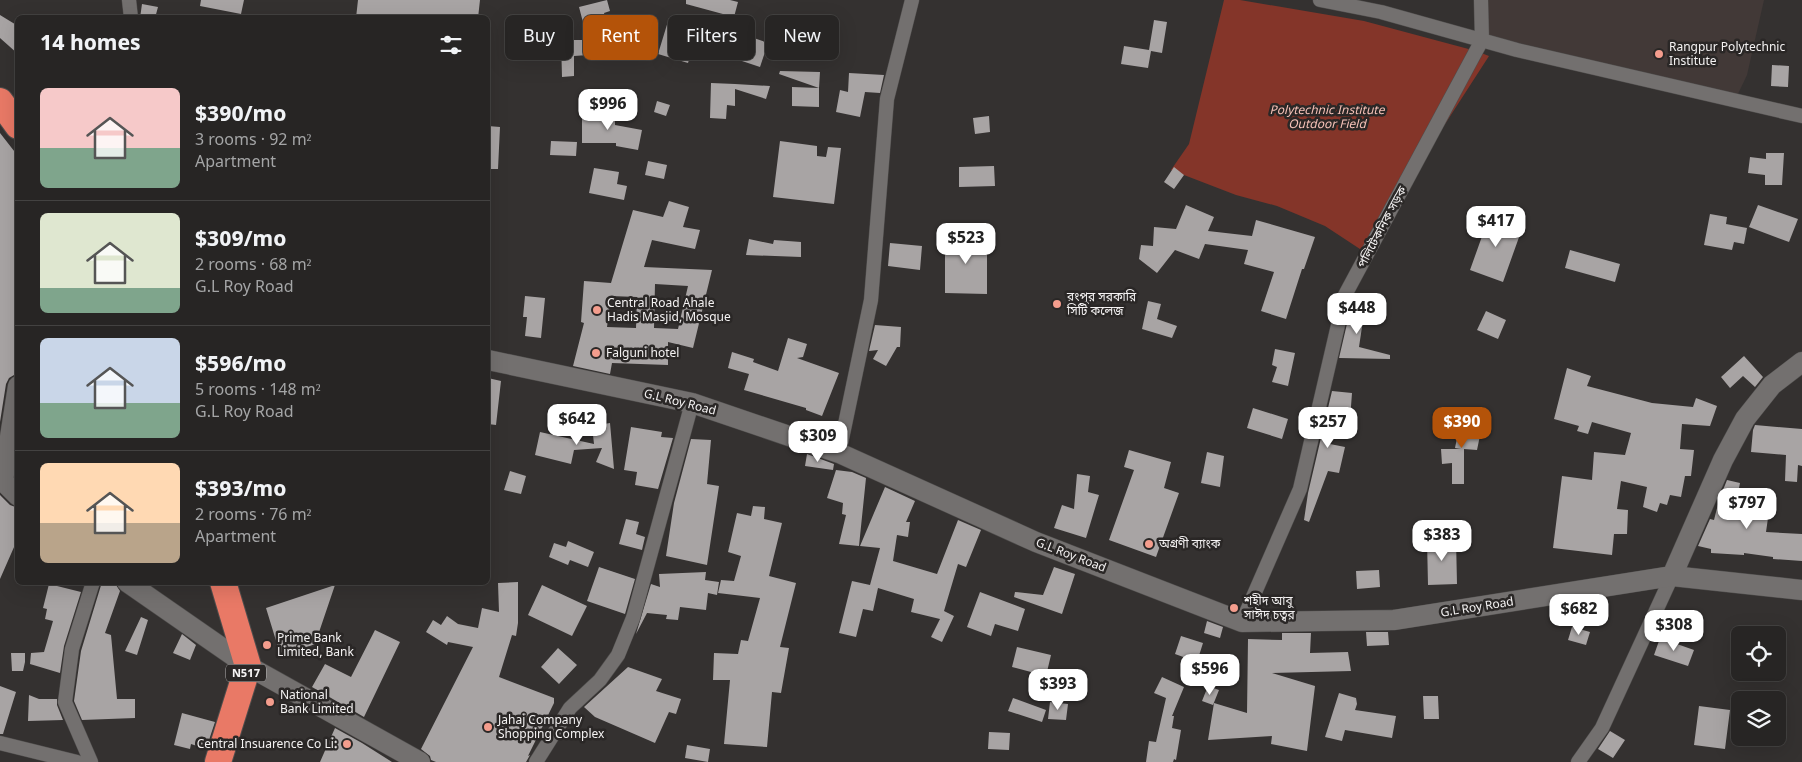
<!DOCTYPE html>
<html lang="en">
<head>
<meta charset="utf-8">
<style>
	:root { --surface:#272524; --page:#333131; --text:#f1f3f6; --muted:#a4a5a6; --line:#434241; --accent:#b45309 }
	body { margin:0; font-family:Georgia,"Noto Sans Bengali",serif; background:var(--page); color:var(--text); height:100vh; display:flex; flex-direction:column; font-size:19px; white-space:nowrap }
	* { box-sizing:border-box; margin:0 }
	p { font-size:16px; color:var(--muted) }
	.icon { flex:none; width:28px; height:28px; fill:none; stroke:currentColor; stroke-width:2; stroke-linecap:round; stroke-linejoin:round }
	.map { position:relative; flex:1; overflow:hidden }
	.sheet { position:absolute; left:15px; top:15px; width:475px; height:570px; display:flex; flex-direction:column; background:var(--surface); border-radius:8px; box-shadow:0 5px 20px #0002,0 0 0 1px var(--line) }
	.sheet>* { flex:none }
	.hud { position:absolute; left:505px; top:15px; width:475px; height:45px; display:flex; gap:10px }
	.buttons { position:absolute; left:1731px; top:626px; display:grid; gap:10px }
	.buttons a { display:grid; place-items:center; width:55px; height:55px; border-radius:8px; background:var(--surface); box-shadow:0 5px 20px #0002,0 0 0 1px var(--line); font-size:25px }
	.price { position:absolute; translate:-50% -42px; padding:0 11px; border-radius:10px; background:#fff; color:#222; font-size:16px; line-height:32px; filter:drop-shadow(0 1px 2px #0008) }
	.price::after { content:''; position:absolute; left:50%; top:30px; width:15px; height:11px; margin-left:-8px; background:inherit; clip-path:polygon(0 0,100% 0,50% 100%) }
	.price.current { background:var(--accent); color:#fff }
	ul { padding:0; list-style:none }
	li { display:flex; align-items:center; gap:15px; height:125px; padding:0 25px }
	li+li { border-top:1px solid var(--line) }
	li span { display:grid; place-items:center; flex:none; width:140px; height:100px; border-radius:8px; color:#555 }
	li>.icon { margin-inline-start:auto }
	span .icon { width:60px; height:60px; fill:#fffc; stroke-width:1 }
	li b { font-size:21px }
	h2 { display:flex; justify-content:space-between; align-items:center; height:60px; padding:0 25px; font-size:21px }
	.chip { padding:0 18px; border-radius:8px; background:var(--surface); box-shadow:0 5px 20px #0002,0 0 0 1px var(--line); font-size:18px; line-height:45px }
	.chip.current { background:var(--accent); color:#fff }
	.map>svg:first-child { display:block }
</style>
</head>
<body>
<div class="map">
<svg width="1802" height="762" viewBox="0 0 1802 762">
	<rect width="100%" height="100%" fill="#343130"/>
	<path fill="#423937" d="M1486 0H1764L1747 75 1737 96 1478 33Z"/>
	<path fill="#843529" d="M1224 0H1240L1364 21 1476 51 1489 56 1363 251 1325 226 1277 206 1236 195 1171 170 1189 144Z"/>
	<path fill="#a8a4a4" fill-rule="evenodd" d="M201 0H244L241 14 200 6Z
		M358 0H480L478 18 435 16V18H356Z
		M607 0 610 11 604 13 607 25 585 30 579 7Z
		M686 0H730L738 2 734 17 686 4Z
		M142 4 158 7 155 18H140Z
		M0 15 18 26V54L0 38Z
		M669 18 699 26 688 63 658 54Z
		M1154 20 1167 22 1162 53 1151 51 1148 68 1121 64 1124 46 1149 50Z
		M748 36 768 43 760 67 739 60Z
		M561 40H588V55L574 56V76L562 77Z
		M1772 65 1789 66 1788 87 1771 86Z
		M780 71 820 72 819 88 779 74Z
		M849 73 884 75 880 93 865 92 860 117 836 112 840 90 848 92Z
		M711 83 735 84 770 86 766 99 735 89V106L727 105 726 119 710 118Z
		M792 87 819 88V107L792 106Z
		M657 101 670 105 666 116 654 112Z
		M582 113H615V125L642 130 638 150 616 146V143H582Z
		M989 116 990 132 975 134 973 118Z
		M488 126 500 127 498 169H488Z
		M0 133 18 156V354L14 375 9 378 6 384 0 422Z
		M551 141 577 142 576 156 550 155Z
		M780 141 817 146V156L826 157 828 147 841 148 834 204 773 197Z
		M1766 153H1784L1782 185H1765V175L1748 173 1750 157 1766 159Z
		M648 161 667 165 664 179 645 175Z
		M994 166 995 186 959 187V167Z
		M1174 167 1184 175 1174 189 1164 182Z
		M594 168 619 172 617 184 627 186 624 200 589 193Z
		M669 201 689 207 683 227 700 230 695 249 652 240 644 267 712 270 693 348 668 342V365L612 363 610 374 573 366 584 323 581 322 584 281 611 283 633 210 663 217ZM655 284 688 286 678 329 654 328ZM611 296 637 297 636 328 607 327Z
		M1186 205 1214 217 1208 231 1252 236 1256 220 1315 237 1304 269H1302L1286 319 1261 311 1274 272 1244 264 1248 250 1205 244 1199 259 1175 250 1157 273 1139 259 1141 245 1153 246 1154 227 1176 229Z
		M1758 205 1798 219 1789 242 1749 227Z
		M1490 214 1523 226 1503 282 1470 270Z
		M1710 214 1727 217 1726 224 1747 228 1744 244 1734 242 1732 250 1704 245Z
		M945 237H987V294L945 293Z
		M749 239 773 244 774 240 801 242V257L746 255Z
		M890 243 922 246 920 270 888 266Z
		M1570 250 1620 264 1615 282 1565 268Z
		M525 296 545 298 541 338 525 336 527 317H523Z
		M1353 298 1366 300 1359 347 1390 355V359L1339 358Z
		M1148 301 1161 304 1157 319 1177 326 1172 338 1142 329Z
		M1486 311 1506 320 1498 339 1477 330Z
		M875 325 901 327 900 347H897L886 366 873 359 878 350 869 351Z
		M788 338 807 344 803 357 797 358 839 373 822 416 806 410V408L744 390 749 374 728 368 732 352 754 359 753 362 778 371Z
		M1275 349 1295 353 1288 386 1272 382 1277 367 1272 365Z
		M1744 356 1763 377 1755 387 1743 376 1730 388 1721 377Z
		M1567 368 1591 376 1587 386 1652 403 1693 407 1696 398 1717 406 1710 426 1682 424 1680 449 1694 450 1691 476H1685L1681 497 1670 495 1667 505 1660 503 1657 512 1643 507 1647 487 1621 481 1617 509 1628 510 1627 534H1614L1612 555 1553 548 1562 476 1592 480 1594 452 1625 455 1631 433 1592 422 1588 434 1577 431 1579 426 1554 419Z
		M488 378 501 381 496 425 488 424Z
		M1332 391 1352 393 1350 420 1332 418 1330 444 1345 447 1339 473 1328 471 1309 522 1304 520 1308 493Z
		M1253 408 1288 419 1282 439 1247 428Z
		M1471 419 1483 421 1477 450 1464 449V484H1452V463L1442 464 1441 449H1461L1455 448 1460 423 1470 425Z
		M610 423 614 469 596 462 602 448 574 450 571 464 535 455 540 432 594 444 592 426Z
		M1755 425 1802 429V466L1798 465 1797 482 1785 481 1786 455 1751 452 1753 430Z
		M631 427 662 432 661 437 673 438 658 489 635 485 637 472 624 470Z
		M691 439 711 440 707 484 719 486 707 565 666 556 674 503Z
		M1129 450 1171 462 1164 488 1179 493 1156 557 1109 540 1134 470 1124 467Z
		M1207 452 1224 456 1220 487 1201 483Z
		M807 454 834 464 833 470 805 466Z
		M836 470 852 472 866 478 859 546 839 544 846 515 842 514 843 503 827 498Z
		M510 471 526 476 521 494 504 490Z
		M1077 474 1090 476 1088 492 1099 495 1086 538 1054 528 1062 505 1074 509Z
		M1727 480 1740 483 1738 493 1748 496 1746 508 1769 511 1766 532 1802 534V561L1773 559V557L1744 553V555L1711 553V549L1698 546 1710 519 1714 520 1719 500Z
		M885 487 915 501 906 522H910L908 537 897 535 893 561 937 574 958 520 981 530 966 567 958 564 944 611 954 616 942 642 931 637 940 619 911 612 914 599 878 588 873 611 863 609 856 637 839 633 852 581 870 585 880 548 860 546Z
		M0 495 10 505 18 508V538L0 579Z
		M753 506 765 507 764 519 782 523 769 576 796 583 780 647 789 648 781 693 772 692 767 747 724 744 730 680H713L714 653 738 654 741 640 748 641 760 598 718 593 721 580 734 581 741 556 728 552 737 513 751 516Z
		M626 519 639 522 636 534 645 537 642 550 619 544Z
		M1456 539 1457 584 1428 585 1427 540Z
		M568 541 594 552 588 567 570 560 568 565 549 557 554 543 566 547Z
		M599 567 635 579 625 614 587 601Z
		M1054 567 1075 574 1062 614 1014 597 1015 592 1043 595Z
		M1379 570 1380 587 1357 589 1356 571Z
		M706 572 705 580 719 582 717 595 708 593 706 610 680 607 678 620 666 619 667 615 647 613 636 634 651 584 660 587 659 574Z
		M102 582 116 585 120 591 105 633 111 635 117 699H135V718L82 720 74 701 81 651Z
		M518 582V623L516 636 512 635 499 677 554 698V703L528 756 530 755 526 762H436L431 760 430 756 421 749 473 647 448 642 447 645 426 632 433 620 441 625 447 616 458 624 478 628 482 608 499 612 498 583Z
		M49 584 81 592 64 646 60 673 30 664 31 653 44 652 53 621 45 619 47 609 43 608Z
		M335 585 315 644 281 657 266 608Z
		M542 585 587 606 572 636 528 615Z
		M980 592 1025 609 1018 631 995 624 991 636 967 627Z
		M141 617 148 620 137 655 125 651Z
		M1207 621 1223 627 1220 638 1204 633Z
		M1572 627 1590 632 1586 645 1568 640Z
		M375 630 400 642 364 717 312 687 325 664 351 677Z
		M1366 632H1388L1389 645 1367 646Z
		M1282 633H1311L1310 653 1348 652 1351 671 1272 673 1315 686 1307 751 1271 744 1272 736 1208 740 1214 703 1247 713 1248 639 1282 640Z
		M182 634 196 645 190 660 173 653Z
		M1181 636 1203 643 1197 662 1175 654Z
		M1660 638 1694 650 1688 666 1654 655Z
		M1017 647 1051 655 1046 676 1012 667Z
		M558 648 577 665 559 684 541 667Z
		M11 653H25V662L23 671H12Z
		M628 667 662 679 656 691 681 699 676 714 669 712 655 743 595 717 584 707Z
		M1162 677 1184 687 1172 716H1174L1172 728 1181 730 1176 760 1174 759 1173 762H1146L1149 741 1156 742 1166 698 1154 693Z
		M0 686 16 692 3 734H0Z
		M1208 686 1219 690 1213 705 1202 701Z
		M1339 693 1356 698 1357 704 1355 710 1396 716 1392 738 1345 730 1342 741 1325 737Z
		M29 695 39 699H57V705L63 720 28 721Z
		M1423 696H1438L1439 719H1424Z
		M1013 698 1046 710 1042 722 1008 711Z
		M1050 702 1068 704 1066 720 1048 719Z
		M1699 706 1730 710 1725 749 1694 745Z
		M182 713 215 722 206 749 191 744 190 749 174 745Z
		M335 728 362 743 392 762H320Z
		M1610 731 1625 740 1613 758 1598 749Z
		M989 732 1010 733 1009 750 988 749Z
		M687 745 710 749 708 762 685 758Z"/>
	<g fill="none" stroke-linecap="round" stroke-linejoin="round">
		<defs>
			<path id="street" d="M129 0 131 18
				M1320 0 1381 12 1517 50 1802 116
				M839 453 871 300 887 99 912 0
				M1242 622 1300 489 1345 295 1482 40 1481 0
				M0 743 77 762
				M91 762 65 702 72 649 93 582
				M536 762 570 708 600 680 618 655 633 618 692 403
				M1578 762 1602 728 1672 576"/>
			<path id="secondary" d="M488 360 692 403 839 453 1036 542 1242 622 1394 620 1672 576 1802 590
				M0 478 18 496
				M3 481 18 386
				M1672 576 1723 460 1745 419 1772 385 1802 362
				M127 582 248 666 420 762"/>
			<path id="highway" d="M0 101 18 126
				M218 762 248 666 223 582"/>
		</defs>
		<use href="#street" stroke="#4f4d4c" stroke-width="15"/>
		<use href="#secondary" stroke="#4f4d4c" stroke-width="21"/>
		<use href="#highway" stroke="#4f4d4c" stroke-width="28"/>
		<use href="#street" stroke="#73706f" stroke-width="14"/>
		<use href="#secondary" stroke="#73706f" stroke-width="20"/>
		<use href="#highway" stroke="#e97966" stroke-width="26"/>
	</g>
	<g fill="#f49d8d" stroke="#2a2726" stroke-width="2">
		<circle cx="1659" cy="54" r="5"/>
		<circle cx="1057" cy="304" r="5"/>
		<circle cx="597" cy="310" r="5"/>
		<circle cx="596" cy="353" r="5"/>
		<circle cx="1149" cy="544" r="5"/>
		<circle cx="1234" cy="608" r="5"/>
		<circle cx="267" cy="645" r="5"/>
		<circle cx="270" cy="702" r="5"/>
		<circle cx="488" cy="727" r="5"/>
		<circle cx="347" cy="744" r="5"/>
	</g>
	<g text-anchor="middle" stroke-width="5" stroke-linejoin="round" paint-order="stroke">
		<rect fill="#2a2726" stroke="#b7b5b5" stroke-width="1" x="226" y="664.5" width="40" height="17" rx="4"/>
		<g font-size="11" font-weight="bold" fill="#f4f2f2">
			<text x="246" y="677">N517</text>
		</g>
		<g font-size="12" fill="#f4f2f2" stroke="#2a2726" text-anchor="start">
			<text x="1669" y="51">Rangpur Polytechnic<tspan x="1669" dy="14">Institute</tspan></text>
			<text x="1067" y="301">রংপুর সরকারি<tspan x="1067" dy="14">সিটি কলেজ</tspan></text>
			<text x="607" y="307">Central Road Ahale<tspan x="607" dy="14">Hadis Masjid, Mosque</tspan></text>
			<text x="606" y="357">Falguni hotel</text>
			<text x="1159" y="548">অগ্রণী ব্যাংক</text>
			<text x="1244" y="605">শহীদ আবু<tspan x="1244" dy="14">সাঈদ চত্বর</tspan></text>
			<text x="277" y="642">Prime Bank<tspan x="277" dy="14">Limited, Bank</tspan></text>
			<text x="280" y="699">National<tspan x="280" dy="14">Bank Limited</tspan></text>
			<text x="498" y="724">Jahaj Company<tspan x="498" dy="14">Shopping Complex</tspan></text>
			<text x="337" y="748" text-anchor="end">Central Insuarence Co Li:</text>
		</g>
		<g font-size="12" font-style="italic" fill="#f8c3b9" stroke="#2a2726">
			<text x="1327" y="114">Polytechnic Institute<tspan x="1327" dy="14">Outdoor Field</tspan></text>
		</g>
		<g font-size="12" fill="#f4f2f2" stroke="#2a2726">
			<text transform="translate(1382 227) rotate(-62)" y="4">পলিটেকনিক সড়ক</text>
			<text transform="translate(680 402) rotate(14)" y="4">G.L Roy Road</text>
			<text transform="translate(1071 555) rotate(21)" y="4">G.L Roy Road</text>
			<text transform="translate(1477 607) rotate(-9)" y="4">G.L Roy Road</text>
		</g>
	</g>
</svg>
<div class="buttons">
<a><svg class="icon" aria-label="locate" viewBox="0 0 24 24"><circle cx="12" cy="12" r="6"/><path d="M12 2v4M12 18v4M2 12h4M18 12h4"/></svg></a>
<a><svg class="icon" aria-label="layers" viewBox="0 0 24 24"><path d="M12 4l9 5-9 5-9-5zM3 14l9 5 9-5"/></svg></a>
</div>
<b class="price" style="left:608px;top:131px">$996</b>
<b class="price" style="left:1496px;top:248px">$417</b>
<b class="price" style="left:966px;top:265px">$523</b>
<b class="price" style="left:1357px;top:335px">$448</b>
<b class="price" style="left:577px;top:446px">$642</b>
<b class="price" style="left:1328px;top:449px">$257</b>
<b class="price current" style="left:1462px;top:449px">$390</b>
<b class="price" style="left:818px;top:463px">$309</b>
<b class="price" style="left:1747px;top:530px">$797</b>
<b class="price" style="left:1442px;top:562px">$383</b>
<b class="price" style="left:1579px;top:636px">$682</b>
<b class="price" style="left:1674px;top:652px">$308</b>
<b class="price" style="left:1210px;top:696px">$596</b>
<b class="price" style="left:1058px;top:711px">$393</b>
<div class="hud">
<a class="chip">Buy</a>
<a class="chip current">Rent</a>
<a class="chip">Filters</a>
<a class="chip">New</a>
</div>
<section class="sheet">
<h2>14 homes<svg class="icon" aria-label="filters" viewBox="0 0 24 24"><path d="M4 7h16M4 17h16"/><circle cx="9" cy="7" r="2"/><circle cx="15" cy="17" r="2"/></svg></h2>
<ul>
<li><span style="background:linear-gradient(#f6c9c9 60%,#7fa58c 0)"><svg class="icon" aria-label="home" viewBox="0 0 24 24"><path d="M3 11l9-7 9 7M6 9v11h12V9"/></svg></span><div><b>$390/mo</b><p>3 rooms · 92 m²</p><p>Apartment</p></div></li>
<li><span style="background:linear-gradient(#dfe7d0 75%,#7fa58c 0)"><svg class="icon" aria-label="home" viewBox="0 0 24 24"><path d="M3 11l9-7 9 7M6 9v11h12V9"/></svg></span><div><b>$309/mo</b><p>2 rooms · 68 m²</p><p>G.L Roy Road</p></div></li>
<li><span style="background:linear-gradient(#c9d6e8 65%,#7fa58c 0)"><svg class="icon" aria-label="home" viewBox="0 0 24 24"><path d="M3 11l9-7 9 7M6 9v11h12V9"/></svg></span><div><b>$596/mo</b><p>5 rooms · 148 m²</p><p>G.L Roy Road</p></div></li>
<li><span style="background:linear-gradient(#ffd9b3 60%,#b9a48a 0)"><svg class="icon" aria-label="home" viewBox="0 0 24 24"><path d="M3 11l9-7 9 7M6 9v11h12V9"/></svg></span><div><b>$393/mo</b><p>2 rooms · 76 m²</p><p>Apartment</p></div></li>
</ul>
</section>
</div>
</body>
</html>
